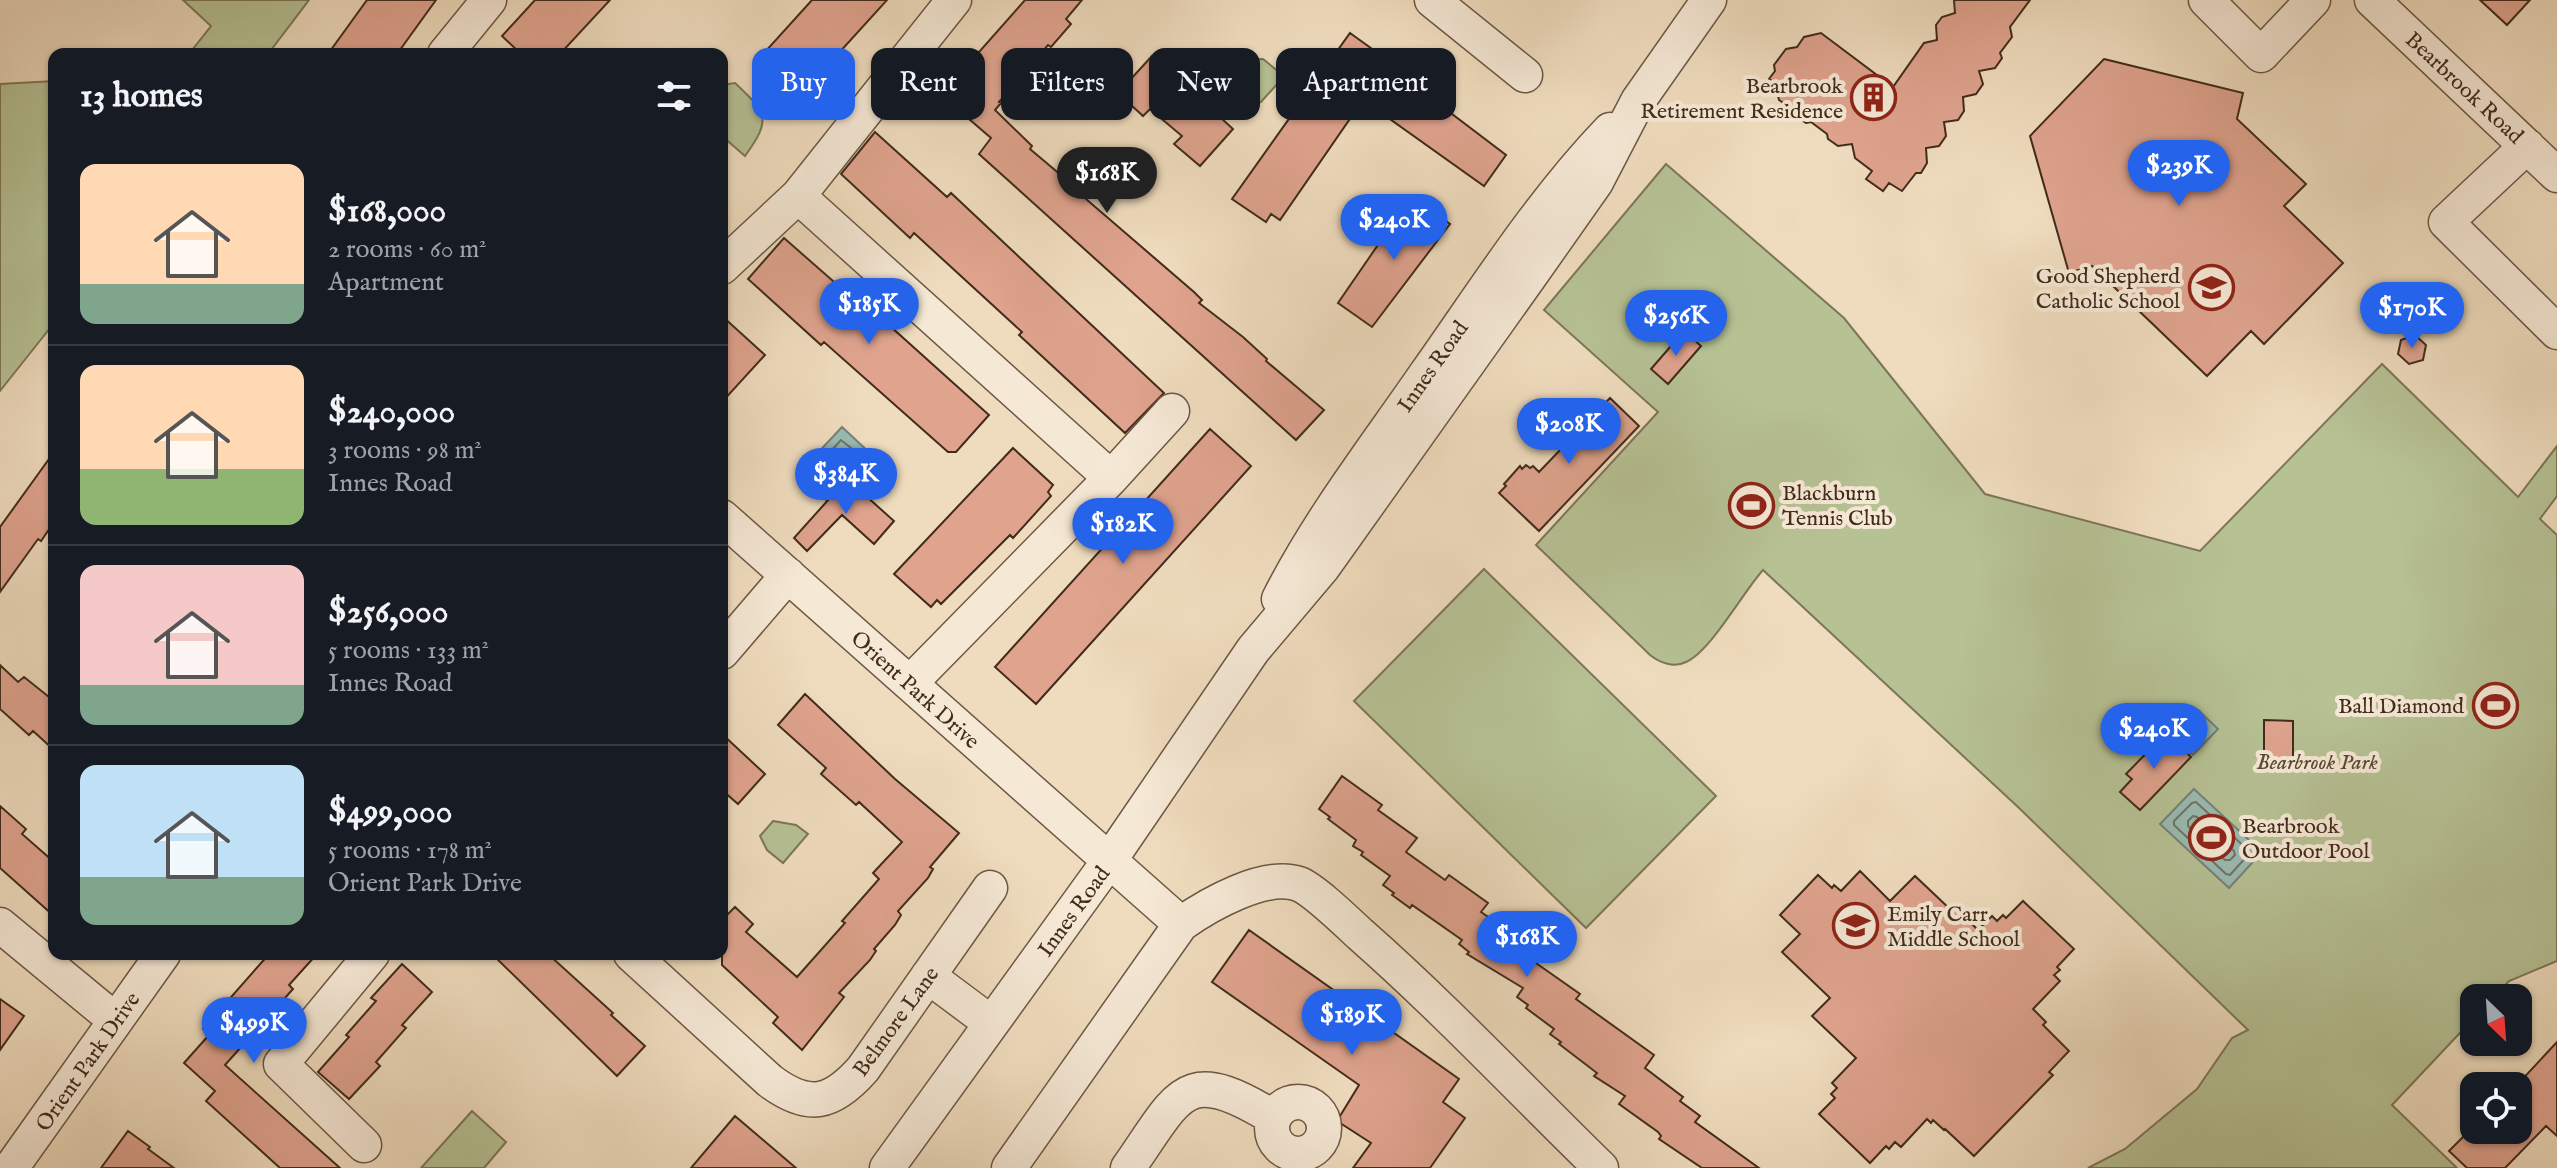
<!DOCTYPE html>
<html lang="en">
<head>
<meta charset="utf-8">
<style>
	:root { --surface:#171b24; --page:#20242c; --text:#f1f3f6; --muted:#9ea1a6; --line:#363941; --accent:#2563eb }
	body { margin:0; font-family:"IM FELL English",serif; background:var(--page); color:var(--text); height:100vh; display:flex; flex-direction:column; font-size:30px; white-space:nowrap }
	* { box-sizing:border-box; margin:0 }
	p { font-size:26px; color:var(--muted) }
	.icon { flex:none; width:44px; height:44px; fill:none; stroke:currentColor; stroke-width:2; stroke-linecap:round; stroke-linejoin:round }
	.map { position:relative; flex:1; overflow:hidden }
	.sheet { position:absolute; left:48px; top:48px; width:680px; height:912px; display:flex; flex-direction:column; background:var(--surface); border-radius:16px; box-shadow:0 2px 6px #0004 }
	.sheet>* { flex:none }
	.top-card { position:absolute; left:752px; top:48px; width:760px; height:72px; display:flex; gap:16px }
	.needle { width:52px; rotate:155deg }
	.buttons { position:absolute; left:2460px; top:984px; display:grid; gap:16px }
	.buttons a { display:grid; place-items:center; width:72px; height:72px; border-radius:16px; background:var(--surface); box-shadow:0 2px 6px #0004; font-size:40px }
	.price { position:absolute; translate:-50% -68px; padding:0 18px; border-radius:28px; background:var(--accent); color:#fff; font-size:26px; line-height:52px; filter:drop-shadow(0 2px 4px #0008) }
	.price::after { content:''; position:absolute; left:50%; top:48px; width:24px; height:18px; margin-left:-12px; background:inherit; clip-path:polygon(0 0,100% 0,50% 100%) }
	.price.current { background:#222; color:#fff }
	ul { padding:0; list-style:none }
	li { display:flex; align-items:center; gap:24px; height:200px; padding:0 32px }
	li+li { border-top:2px solid var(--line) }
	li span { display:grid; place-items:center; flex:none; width:224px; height:160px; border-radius:16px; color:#555 }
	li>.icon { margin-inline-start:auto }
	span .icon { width:96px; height:96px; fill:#fffc; stroke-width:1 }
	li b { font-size:34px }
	h2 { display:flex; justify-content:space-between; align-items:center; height:96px; padding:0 32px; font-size:34px }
	.pill { padding:0 28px; border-radius:16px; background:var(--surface); box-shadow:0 2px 6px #0004; font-size:28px; line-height:72px }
	.pill.current { background:var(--accent); color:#fff }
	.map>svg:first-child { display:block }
</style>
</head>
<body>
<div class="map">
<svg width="2557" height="1168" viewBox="0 0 2557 1168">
	<rect width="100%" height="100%" fill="#efdcbe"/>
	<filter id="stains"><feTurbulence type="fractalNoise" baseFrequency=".0025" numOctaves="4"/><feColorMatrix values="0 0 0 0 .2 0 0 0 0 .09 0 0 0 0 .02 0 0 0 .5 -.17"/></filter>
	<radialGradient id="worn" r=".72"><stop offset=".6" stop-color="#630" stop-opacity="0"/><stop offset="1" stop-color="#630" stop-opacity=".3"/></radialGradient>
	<path fill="#b6c194" stroke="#7c7658" stroke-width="2" d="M183 0H309L268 54H189L211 26Z
		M1263 59 1279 72 1280 81 1261 102 1251 106 1208 68 1228 61Z
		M54 81V323L0 391V84Z
		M735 83C767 113 772 119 745 156L722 136V85Z
		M1666 164 1844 318 1985 494 2200 551 2382 364 2518 497 2557 446V496L2540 519 2557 535V961L2509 981 2493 998H2474V1018L2392 1105 2457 1168H2088L2125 1149 2197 1089 2232 1038 2248 1030 2018 807 1763 570C1743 592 1711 651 1686 662 1674 668 1660 663 1650 655L1536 545 1658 412 1544 310Z
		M1484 569 1716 796 1586 928 1354 701Z
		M773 821 796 825 808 834 783 863 767 850 760 836Z
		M472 1111 506 1142 484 1168H421Z"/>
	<path fill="#9abbb3" stroke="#778176" stroke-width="2" d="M842 427 871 454 827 501 798 474Z
		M2198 710 2218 729 2193 755 2173 736Z
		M2194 789 2262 852 2229 888 2160 824Z"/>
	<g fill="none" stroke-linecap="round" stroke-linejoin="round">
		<path stroke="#6e7367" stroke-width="2" d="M841 440 856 452 857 456 829 487 825 488 812 476V472Z
			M2196 802 2249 851 2248 855 2230 875 2226 874 2174 825V821L2192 803Z
			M2193 816 2197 817 2234 851 2235 855 2230 860H2225L2188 826V821Z"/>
	</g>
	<path fill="#dfa38e" stroke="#422b1b" stroke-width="2" d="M367 0H436L397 54H328Z
		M535 0H610L560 54H521L502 36Z
		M812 0H887L797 99 756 62Z
		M1025 0H1082L1066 19 1071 24 1051 47 1048 45 999 102 1001 103 995 110 1032 146 1030 149 1062 176 1073 183 1088 197 1086 199 1194 292 1202 300 1199 303 1243 337 1267 359 1266 361 1324 410 1296 440 979 154 991 138 941 95Z
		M1954 0H2030L2010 27 2012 37 2000 53 2002 58 1995 68 1979 71 1983 84 1976 94 1963 97 1964 111 1958 120 1944 122 1946 136 1939 146 1926 148 1927 163 1921 173H1916L1902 191 1889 183 1883 191 1866 179 1872 171 1855 158 1852 144 1838 146 1828 139 1827 134 1811 122 1806 123 1795 116V111L1779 100 1775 83 1769 79 1775 71 1774 65 1786 49 1797 47 1804 37 1821 33 1893 87 1924 43 1937 40 1936 25 1942 17 1955 13Z
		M2480 0H2530L2507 25Z
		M1350 33 1375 51 1377 49 1387 54 1403 65 1402 71 1439 96 1435 101 1506 155 1484 186 1363 100 1280 220 1271 214 1266 222 1232 199Z
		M1152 56 1210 104 1208 106 1233 129 1200 166 1174 144 1182 136 1150 109 1143 116 1118 93Z
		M2104 59 2243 93 2237 119 2306 184 2284 206 2343 263 2264 344 2251 331 2207 376 2092 266 2069 273 2030 136Z
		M875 132 947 197 951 193 1164 393 1125 433 1019 335 1022 332 914 233 910 238 841 174Z
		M1413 198 1450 224 1372 327 1338 303 1404 207 1406 208Z
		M784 238 858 303 861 300 989 415 956 452H948L824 342 821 345 748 279Z
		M722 316 765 355 722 402Z
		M1684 331 1701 346 1668 384 1651 369Z
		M2415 335 2426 345 2423 360 2409 364 2398 354 2401 340Z
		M1610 398 1639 426 1539 531 1499 493 1506 486 1504 484 1520 466 1522 469 1526 465 1530 468 1533 466 1539 472Z
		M1210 429 1251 466 1036 704 995 667Z
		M1013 448 1053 485 1048 492 1051 496 1013 538 1010 535 941 604 937 600 931 607 894 574Z
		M54 452V522L41 541 38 539 0 592V527Z
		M847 479 894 521 874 544 842 515 807 551 794 538Z
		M0 665 18 682 24 677 54 701V750L33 731 29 735 0 709Z
		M805 694 895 779 959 833 930 867 933 869 928 878 898 911 901 915 895 925 874 949 876 951 870 960 839 993 844 997 802 1050 773 1023 778 1017 722 965V911L727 915 735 907 753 924 746 932 797 977 845 923 842 921 879 879 873 873 902 842 859 802 856 805 821 774 826 768 778 725Z
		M2264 720 2293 721V762L2264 761Z
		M2166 733 2191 757 2140 810 2120 792 2132 779 2126 774Z
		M722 734 765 774 738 804 722 790Z
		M1342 776 1382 805 1378 810 1417 838 1406 852 1445 880 1449 875 1488 903 1481 912 1522 940 1516 949 1580 994 1576 999 1654 1055 1645 1068 1683 1097 1680 1101 1700 1116 1695 1122 1759 1168H1702L1659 1139 1661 1136 1658 1132 1619 1104 1625 1096 1594 1076 1597 1073 1559 1044 1561 1042 1550 1034 1554 1029 1526 1008 1528 1005 1517 997 1523 988 1467 954 1469 952 1459 944 1462 940 1412 905 1410 908 1392 895 1394 893 1383 885 1390 876 1361 855 1363 852 1353 846 1356 840 1328 819 1330 817 1319 809Z
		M0 806 26 829 22 834 54 862V916L0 868Z
		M1860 871 1890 901 1915 876 1952 911 1955 907 1978 930 1992 916 1997 921 2003 915 2006 918 2023 901 2074 949 2057 967 2060 970 2054 975 2060 981 2033 1009 2046 1022 2043 1025 2069 1051 2049 1072 2053 1075 1974 1156 1945 1129 1944 1130 1933 1120 1931 1123 1927 1119 1901 1147 1895 1142 1889 1149 1886 1146 1870 1163 1819 1114 1835 1098 1831 1094 1837 1088 1832 1083 1856 1058 1812 1016 1830 998 1782 952 1800 934 1780 915 1818 875 1832 888 1834 885 1841 891Z
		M1249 930 1459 1079 1443 1102 1465 1118 1430 1168H1353L1371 1143 1337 1121 1359 1085 1212 982Z
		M269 954H317L289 985 293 989 225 1065 340 1168H280L206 1101 215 1091 184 1063 209 1035 203 1029Z
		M492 954H548L613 1013 611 1015 645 1046 617 1076Z
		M402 964 432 992 402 1025 406 1028 376 1062 380 1066 349 1099 318 1072 349 1037 346 1035 376 1001 371 998Z
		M0 999 24 1016 0 1050Z
		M2557 1042V1136L2546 1126 2505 1168H2467L2449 1151 2474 1126V1131L2518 1130V1084Z
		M735 1116 796 1168H691Z
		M128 1131 150 1147 148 1149 174 1168H101Z"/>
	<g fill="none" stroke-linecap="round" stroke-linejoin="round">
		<defs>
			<path id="minor" d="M1432 0 1525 75
				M2206 0 2261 55 2313 0
				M2372 0 2557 175
				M445 54 489 0
				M2527 146 2446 222 2557 332
				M798 196 1111 478
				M722 267 798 196 954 0
				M722 517 1181 924
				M1279 599C1319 520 1375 448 1426 374 1484 292 1540 203 1610 130
				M722 652 788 575
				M910 683 1111 478 1172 411
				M0 925 115 1020
				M631 954 770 1081C809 1110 832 1104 863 1069L990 888
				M928 976 991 1023
				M1272 1128a26 26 0 1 1 52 0a26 26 0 1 1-52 0Z
				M364 1145 281 1064 372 954
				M11 1168 163 954
				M887 1168 1109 861 1253 650 1323 567 1532 273 1596 182 1638 101 1709 0
				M1009 1168 1181 924C1208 905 1265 872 1299 884 1314 890 1347 922 1360 934 1444 1008 1521 1090 1601 1168
				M1128 1168C1180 1094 1184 1062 1274 1118"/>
		</defs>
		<use href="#minor" stroke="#6d5744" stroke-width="37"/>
		<use href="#minor" stroke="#f5e8d5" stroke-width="34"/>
	</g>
	<defs>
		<symbol id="building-ring" viewBox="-11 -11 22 22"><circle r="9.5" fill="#f5e8d5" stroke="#8f2418" stroke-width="1.5"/><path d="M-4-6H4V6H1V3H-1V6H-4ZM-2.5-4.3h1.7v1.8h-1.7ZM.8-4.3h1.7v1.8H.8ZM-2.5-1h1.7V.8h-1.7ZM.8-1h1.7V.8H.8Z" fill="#8f2418"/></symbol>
		<symbol id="school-ring" viewBox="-11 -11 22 22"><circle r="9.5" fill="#f5e8d5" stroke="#8f2418" stroke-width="1.5"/><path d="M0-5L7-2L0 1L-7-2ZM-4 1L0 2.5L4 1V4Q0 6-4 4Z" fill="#8f2418"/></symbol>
		<symbol id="stadium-ring" viewBox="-11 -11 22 22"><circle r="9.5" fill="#f5e8d5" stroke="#8f2418" stroke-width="1.5"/><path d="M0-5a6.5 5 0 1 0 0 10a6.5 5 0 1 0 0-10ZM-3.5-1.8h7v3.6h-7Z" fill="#8f2418"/></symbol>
	</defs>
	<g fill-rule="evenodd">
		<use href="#building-ring" x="1848" y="72" width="51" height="51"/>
		<use href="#school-ring" x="2186" y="262" width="51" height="51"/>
		<use href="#stadium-ring" x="1726" y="480" width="51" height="51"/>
		<use href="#stadium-ring" x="2470" y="680" width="51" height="51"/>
		<use href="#stadium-ring" x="2186" y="812" width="51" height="51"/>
		<use href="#school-ring" x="1830" y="900" width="51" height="51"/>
	</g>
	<g text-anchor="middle" stroke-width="8" stroke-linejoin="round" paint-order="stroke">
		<g font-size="22" fill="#422b1b" stroke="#f5e8d5" text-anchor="end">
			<text x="1843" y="93">Bearbrook<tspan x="1843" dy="25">Retirement Residence</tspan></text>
			<text x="2180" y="283">Good Shepherd<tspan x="2180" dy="25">Catholic School</tspan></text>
			<text x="1782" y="500" text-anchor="start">Blackburn<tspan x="1782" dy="25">Tennis Club</tspan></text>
			<text x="2464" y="713">Ball Diamond</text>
			<text x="2242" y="833" text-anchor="start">Bearbrook<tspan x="2242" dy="25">Outdoor Pool</tspan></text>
			<text x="1887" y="921" text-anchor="start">Emily Carr<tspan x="1887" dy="25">Middle School</tspan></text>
		</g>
		<g font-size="22" fill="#422b1b" stroke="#f5e8d5">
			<text transform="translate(2465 87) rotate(43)" y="8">Bearbrook Road</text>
			<text transform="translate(1432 366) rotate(-55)" y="8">Innes Road</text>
			<text transform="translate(916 689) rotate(42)" y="8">Orient Park Drive</text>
			<text transform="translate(1073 911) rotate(-54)" y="8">Innes Road</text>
			<text transform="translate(895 1021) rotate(-54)" y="8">Belmore Lane</text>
			<text transform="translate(87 1061) rotate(-55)" y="8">Orient Park Drive</text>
		</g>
		<g font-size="22" font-style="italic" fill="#594933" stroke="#f5e8d5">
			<text x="2317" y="769">Bearbrook Park</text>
		</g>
	</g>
	<rect width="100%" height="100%" filter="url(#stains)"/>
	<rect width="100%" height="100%" fill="url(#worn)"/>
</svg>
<div class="buttons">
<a><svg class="needle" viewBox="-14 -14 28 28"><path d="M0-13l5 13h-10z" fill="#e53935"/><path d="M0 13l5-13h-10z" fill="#9ea1a6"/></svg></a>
<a><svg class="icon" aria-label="locate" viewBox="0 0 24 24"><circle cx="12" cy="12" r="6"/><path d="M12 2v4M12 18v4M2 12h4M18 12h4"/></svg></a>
</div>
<b class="price" style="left:2179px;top:208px">$239K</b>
<b class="price current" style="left:1107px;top:215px">$168K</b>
<b class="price" style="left:1394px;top:262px">$240K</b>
<b class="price" style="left:869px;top:346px">$185K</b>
<b class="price" style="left:2412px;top:350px">$170K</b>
<b class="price" style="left:1676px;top:358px">$256K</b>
<b class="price" style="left:1569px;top:466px">$208K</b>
<b class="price" style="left:846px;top:516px">$384K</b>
<b class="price" style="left:1123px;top:566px">$182K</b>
<b class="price" style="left:2154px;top:771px">$240K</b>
<b class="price" style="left:1527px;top:979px">$168K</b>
<b class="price" style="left:1352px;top:1057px">$189K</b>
<b class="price" style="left:254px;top:1065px">$499K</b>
<div class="top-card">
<a class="pill current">Buy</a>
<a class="pill">Rent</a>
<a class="pill">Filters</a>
<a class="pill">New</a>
<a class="pill">Apartment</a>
</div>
<section class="sheet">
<h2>13 homes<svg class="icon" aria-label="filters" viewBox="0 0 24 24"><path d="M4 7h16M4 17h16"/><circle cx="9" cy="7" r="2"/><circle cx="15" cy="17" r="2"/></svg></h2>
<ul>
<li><span style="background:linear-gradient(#ffd9b3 75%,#7fa58c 0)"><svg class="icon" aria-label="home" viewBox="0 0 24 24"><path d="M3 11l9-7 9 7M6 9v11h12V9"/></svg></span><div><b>$168,000</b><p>2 rooms · 60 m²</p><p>Apartment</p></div></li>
<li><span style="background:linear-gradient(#ffd9b3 65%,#8fb573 0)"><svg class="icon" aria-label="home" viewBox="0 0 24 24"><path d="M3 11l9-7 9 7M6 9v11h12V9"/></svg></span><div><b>$240,000</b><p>3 rooms · 98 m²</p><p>Innes Road</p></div></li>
<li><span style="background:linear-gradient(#f6c9c9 75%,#7fa58c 0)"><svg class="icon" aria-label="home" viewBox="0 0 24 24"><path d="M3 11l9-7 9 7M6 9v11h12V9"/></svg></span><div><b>$256,000</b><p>5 rooms · 133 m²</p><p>Innes Road</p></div></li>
<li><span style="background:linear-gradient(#bfe0f5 70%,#7fa58c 0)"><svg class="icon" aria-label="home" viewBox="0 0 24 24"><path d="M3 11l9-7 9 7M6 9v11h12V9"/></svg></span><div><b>$499,000</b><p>5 rooms · 178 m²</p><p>Orient Park Drive</p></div></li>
</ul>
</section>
</div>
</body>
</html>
